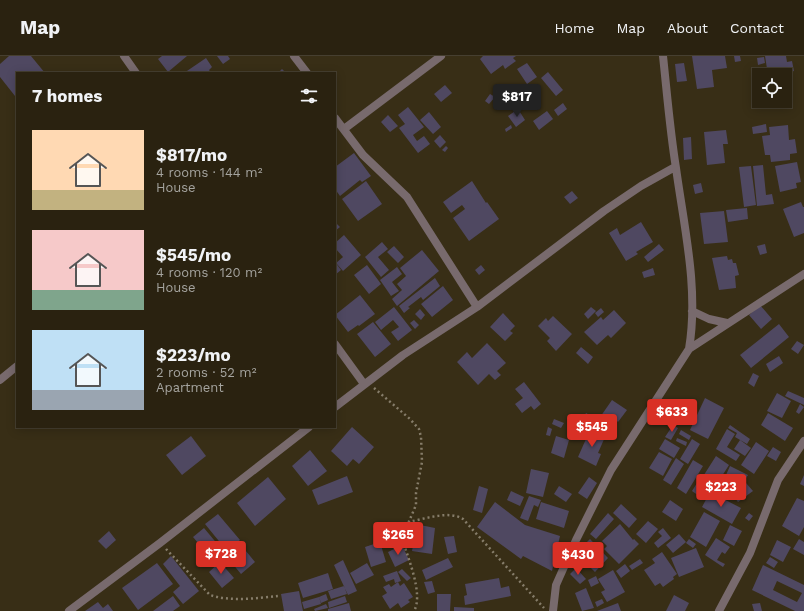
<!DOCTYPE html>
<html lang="en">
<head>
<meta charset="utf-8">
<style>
	:root { --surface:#2a2210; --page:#362f1e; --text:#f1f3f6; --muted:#a5a49f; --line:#463f30; --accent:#d93025 }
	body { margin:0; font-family:"Work Sans",sans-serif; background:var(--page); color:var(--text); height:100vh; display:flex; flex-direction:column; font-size:15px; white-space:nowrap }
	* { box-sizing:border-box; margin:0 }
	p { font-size:13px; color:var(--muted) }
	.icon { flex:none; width:22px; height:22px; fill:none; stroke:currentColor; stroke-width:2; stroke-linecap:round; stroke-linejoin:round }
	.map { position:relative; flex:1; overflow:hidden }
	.drawer { position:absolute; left:16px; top:16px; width:320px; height:356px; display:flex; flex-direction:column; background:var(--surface); border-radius:0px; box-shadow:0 2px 10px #0003,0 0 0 1px var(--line) }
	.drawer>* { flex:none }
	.controls { position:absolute; left:752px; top:12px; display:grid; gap:8px }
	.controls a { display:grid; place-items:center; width:40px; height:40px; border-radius:0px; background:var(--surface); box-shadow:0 2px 10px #0003,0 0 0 1px var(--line); font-size:20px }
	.price { position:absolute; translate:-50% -34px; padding:0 9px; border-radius:4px; background:var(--accent); color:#fff; font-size:13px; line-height:26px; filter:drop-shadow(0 1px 2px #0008) }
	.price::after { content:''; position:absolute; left:50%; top:24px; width:12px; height:9px; margin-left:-6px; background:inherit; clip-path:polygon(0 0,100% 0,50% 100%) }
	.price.selected { background:#222; color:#fff }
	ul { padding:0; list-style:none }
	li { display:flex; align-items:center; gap:12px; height:100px; padding:0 16px }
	li span { display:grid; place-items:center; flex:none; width:112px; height:80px; border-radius:0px; color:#555 }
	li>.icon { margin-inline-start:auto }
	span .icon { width:48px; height:48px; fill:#fffc; stroke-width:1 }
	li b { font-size:17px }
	h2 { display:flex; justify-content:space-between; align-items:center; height:48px; padding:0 16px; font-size:17px }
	header { display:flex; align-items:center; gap:24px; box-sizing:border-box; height:56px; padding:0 20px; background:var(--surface); border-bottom:1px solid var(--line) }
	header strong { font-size:19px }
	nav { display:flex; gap:22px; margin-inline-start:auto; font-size:14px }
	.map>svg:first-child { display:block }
</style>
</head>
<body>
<header>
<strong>Map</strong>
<nav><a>Home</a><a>Map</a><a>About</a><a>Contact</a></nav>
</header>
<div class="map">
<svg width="804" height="555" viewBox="0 0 804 555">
	<rect width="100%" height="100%" fill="#382e16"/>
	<path fill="#4f4861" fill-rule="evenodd" d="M9 0H31L45 17H17V39L15 40 0 21V8Z
		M162 0H187L168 16 158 3Z
		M217 0H228L230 3 223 8Z
		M483 0H516L513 2 516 5 505 13 503 9 491 18 480 3Z
		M692 0H725L727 12 712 14 714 31 697 33Z
		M734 0H740L741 5 735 6Z
		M765 0H786L787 6 792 5 794 15 786 17 787 23H785V19H768Z
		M764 1 765 7 758 9 757 2Z
		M206 2 212 11 209 14 211 17H184Z
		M527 7 537 21 527 28 517 13Z
		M684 7 687 25 677 26 675 8Z
		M282 13 286 17H278Z
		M548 16 563 34 556 40 541 22Z
		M445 29 452 37 441 46 434 38Z
		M490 38 495 41 489 48 485 45Z
		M563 47 567 53 558 60 554 54Z
		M408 51 424 71 413 79 417 85 424 80 430 88 418 97 399 72 405 68 398 59Z
		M518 53 525 64 516 71 508 60Z
		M547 55 553 63 539 74 533 65Z
		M429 56 441 71 433 78 420 64Z
		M388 59 398 70 390 76 381 66Z
		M766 68 767 76 753 78 752 71Z
		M511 69 512 72 506 76 505 73Z
		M788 69 789 84 795 83 797 97 790 98V104L771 106 770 99H765L762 80 770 79 769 71Z
		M726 74 728 88H723L725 107 707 109 704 76Z
		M440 79 446 86 440 92 434 85Z
		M691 81 692 103 684 104 683 82Z
		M446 90 448 92 445 96 442 94Z
		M354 97 371 120 362 126 360 124 340 140 335 133V111Z
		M797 106 801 126 796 127 797 132 780 136 775 110Z
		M763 109 766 139 772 138 774 148 757 150 753 110Z
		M751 110 756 149 744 151 739 111Z
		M366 125 382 148 358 165 342 143Z
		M472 125 486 147 487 146 499 163 469 185 453 162 465 153 462 149 451 157 443 146Z
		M701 127 703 136 695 138 693 129Z
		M572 135 578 142 570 148 564 141Z
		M801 146 803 151H804V177L794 181 783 153Z
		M747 152 748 163 728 166 726 154Z
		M724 155 728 186 704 188 700 157Z
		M335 166 340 171 335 175Z
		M641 166 653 186 636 196 638 198 626 205 609 177 617 172 620 179Z
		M344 179 361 199 343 215 336 207 343 201 335 192V187Z
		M382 186 388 193 378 201 389 214 381 221 365 201Z
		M659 188 664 194 648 206 644 201Z
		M765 188 767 197 760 199 757 190Z
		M394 190 404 201 398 207 387 196Z
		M422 194 439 215 397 250 392 243 402 234 397 228 406 220 400 212Z
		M727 200 728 204 732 203 733 207H736L739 219 735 220 736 232 719 234 712 202Z
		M335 206 341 214 335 219Z
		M367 209 381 228 369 238 354 219Z
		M481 209 485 214 479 219 475 214Z
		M397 211 402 218 392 226 399 235 391 240 380 224Z
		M653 212 655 219 644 222 642 216Z
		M435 222 440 230 423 244 421 241 408 251 410 252 404 257 399 250Z
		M443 230 453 244 432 261 421 248Z
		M360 239 375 258 359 270 358 269 348 276 335 259Z
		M760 249 772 263 761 273 749 259Z
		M394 251 412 274 398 285 391 276 399 271 393 264 381 274 375 266Z
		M591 251 596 255 588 263 584 258Z
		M601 252 604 256 598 261 595 257Z
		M420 253 425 259 421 264 415 258Z
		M614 254 626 267 611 282 608 279 597 289 584 276 601 261 603 264Z
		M503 257 515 270 510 275 513 277 505 285 490 271Z
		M553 260 572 278 556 295 547 285 550 282 538 270 546 262 548 265Z
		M414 264 419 269 415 273 410 267Z
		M373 266 391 288 375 301 357 278Z
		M779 268 789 281 751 312 740 299Z
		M797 285 804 289 798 298 791 293Z
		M487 287 506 307 497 315 501 319 495 324 489 318 478 329 457 306 467 296 472 302Z
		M581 291 593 301 588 308 576 297Z
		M779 300 783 307 770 316 766 308Z
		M753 317 759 320 754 331 748 327Z
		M524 326 541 348 534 354 531 350 522 357 515 348 523 342 515 333Z
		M788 335 804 342V349L785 340Z
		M777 337 791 345 782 362 767 355Z
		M705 342 724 352 708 383 690 374Z
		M612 344 627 354 618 366 616 364 608 376 596 367Z
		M800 348 804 351 799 358 796 356Z
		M586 357 593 361 588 370 581 366Z
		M768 357 793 372 785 385 761 369Z
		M554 363 564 367 561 372 552 368Z
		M673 369 678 372 671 384 665 381Z
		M730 369 750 383 747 388 735 381 737 377 728 372Z
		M352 371 374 391 359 408 353 403 347 410 331 395Z
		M548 371 552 373 550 380 546 379Z
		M727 373 735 378 727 391 740 399 736 405 716 393Z
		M590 374 605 381 598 397 601 398 596 410 578 401Z
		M681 374 691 380 689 384 679 378Z
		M191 380 206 400 182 419 166 399Z
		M556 380 569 384 564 402 551 397Z
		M677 382 687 386 686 390 676 385Z
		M665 383 680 392 674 402 659 393Z
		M692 383 700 388 688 408 680 403Z
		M740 384 751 392 745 400 734 393Z
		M756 386 769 395 754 418 741 409Z
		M773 391 781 396 776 405 767 400Z
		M310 394 327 415 308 430 292 410Z
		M659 396 672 403 663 420 649 412Z
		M716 400 729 409 715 431 702 422Z
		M676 402 684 408 671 429 663 424Z
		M693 404 703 410 686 438 677 432Z
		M730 410 748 419 743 427 726 419Z
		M531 413 549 417 543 441 526 437Z
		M804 419V430L800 428Z
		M347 420 353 436 318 449 312 434Z
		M268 421 286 443 255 470 237 447Z
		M589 421 597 427 587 443 578 437Z
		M699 424 706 429 699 440 692 435Z
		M729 425 737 429 734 434 727 430Z
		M746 427 753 435 738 446 732 438Z
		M721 428 733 435 731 439 718 432Z
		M479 430 488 433 482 457 473 454Z
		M559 430 572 438 566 446 554 438Z
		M511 435 524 441 520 450 507 444Z
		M710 436 741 452 732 468 702 451Z
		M529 440 541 444 538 451 534 449 528 465 520 462Z
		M797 442 804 445V471L799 480 782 470Z
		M670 444 683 453 676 465 662 456Z
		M495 446 525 469 560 480 552 515 523 500 521 503 477 471Z
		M541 446 569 455 564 472 536 463Z
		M621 448 637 463 629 472 613 457Z
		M704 456 720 465 706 491 690 481Z
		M608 457 614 463 596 483 590 478Z
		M749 457 753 460 749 465 745 462Z
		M218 458 240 484 227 495 205 468Z
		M648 465 658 473 646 487 636 478Z
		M620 468 633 484 634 483 639 488 619 508 604 493 607 490 602 485Z
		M420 469 435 472 432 498 412 495 415 479H417Z
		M730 469 742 475 734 490 723 484Z
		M204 472 224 496 213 505 193 481Z
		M663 472 671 482 658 492 654 487 662 480 658 476Z
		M109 475 116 484 106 493 98 485Z
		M679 478 686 486 673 497 666 489Z
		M454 480 457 496 448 498 444 481Z
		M716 482 730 491 725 498 722 496 717 504 725 508 723 511 705 499Z
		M590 483 608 502 595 516 588 509 593 504 587 498 580 505 574 499Z
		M689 483 696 488 693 492 686 487Z
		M799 483 804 486V499L793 493Z
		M777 484 791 491 783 506 770 499Z
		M380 486 386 506 371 511 365 491Z
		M241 489 255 506 241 518 227 501Z
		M402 489 409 504 395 511 388 496Z
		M696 492 704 511 679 521 671 502Z
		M662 496 677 518 673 521 674 523 663 531 660 527 655 530 644 514 655 507 652 503Z
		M171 500 199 535 183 548 173 536 180 530 163 508Z
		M770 501 778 506 774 512 766 507Z
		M448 502 453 511 426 524 422 514Z
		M640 503 643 507 632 514 629 510Z
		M343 504 357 535 348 539 334 509Z
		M220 506 234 522 222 532 209 516Z
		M157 507 173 528 138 554 122 532Z
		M367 507 374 519 356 528 350 517Z
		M625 508 630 515 621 522 616 515Z
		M763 509 804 529V555H795L752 534ZM777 525 802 537 797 546 773 534Z
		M576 512 586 523 580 528 570 518Z
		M402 513 411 522 407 525 398 516Z
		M613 514 625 536 607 546 601 536 605 534 598 523Z
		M397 515 401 525 395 527 394 523 386 526 383 520Z
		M328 517 333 533 303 542 298 527Z
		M596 520 599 527 591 531 588 524Z
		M499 522 501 532 509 530 511 540 465 549 464 540 467 539 465 528Z
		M432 525 435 536 428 538 424 526Z
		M398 526 400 530 404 527 413 541 408 544 410 546 401 552 398 547 390 553 382 540 387 537 383 531 389 528 391 531Z
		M344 530 347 538 331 543 328 535Z
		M586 532 594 552 582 555 575 537Z
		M299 535 303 555H284L281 538Z
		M326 538 328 544 321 547 319 541Z
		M437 538H451L450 555H437Z
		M674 539 689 547 685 555H666Z
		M173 540 180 550 173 555H153Z
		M345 540 347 546 329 552 328 546Z
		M319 541 321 548 304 553 302 546Z
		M602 543 604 547 597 551 595 546Z
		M98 546 103 552 108 548 113 555H85Z
		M349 547 351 555H328V553Z
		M618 547 621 555H597Z
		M760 547 762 555H754L752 548Z
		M326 548 328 552 315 555 314 553Z
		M454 551 474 552V555H454Z"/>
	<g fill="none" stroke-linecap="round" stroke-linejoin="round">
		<path stroke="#867d6a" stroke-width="2.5" stroke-dasharray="2 3" stroke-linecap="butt" d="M374 332 410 363 419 373 421 381 422 406 416 437V449L402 482C407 500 424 538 414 555
			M408 466C425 463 449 454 463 463L544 552
			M166 493 210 539C231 546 257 542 278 540"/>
		<path stroke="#786a6d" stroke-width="8" d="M124 0 136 17
			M294 0 307 17
			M335 62 363 99 407 141 477 251
			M344 73 441 0
			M692 255 709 263 727 267
			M335 288 364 328
			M689 293 804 218
			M0 324 17 310
			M335 351 403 299 477 251 604 155 641 130 675 111
			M69 555 160 487 309 371
			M553 555 556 529 576 484 611 414 689 293C699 233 684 171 676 112 670 75 667 37 663 0
			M719 555 750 497 778 424 804 385"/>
	</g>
</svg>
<div class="controls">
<a><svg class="icon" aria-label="locate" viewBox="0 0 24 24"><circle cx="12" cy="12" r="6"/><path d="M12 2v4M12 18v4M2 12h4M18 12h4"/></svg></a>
</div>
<b class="price selected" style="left:517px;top:62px">$817</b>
<b class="price" style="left:672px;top:377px">$633</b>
<b class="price" style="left:592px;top:392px">$545</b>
<b class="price" style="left:721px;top:452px">$223</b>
<b class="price" style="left:398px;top:500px">$265</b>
<b class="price" style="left:221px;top:519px">$728</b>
<b class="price" style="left:578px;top:520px">$430</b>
<section class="drawer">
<h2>7 homes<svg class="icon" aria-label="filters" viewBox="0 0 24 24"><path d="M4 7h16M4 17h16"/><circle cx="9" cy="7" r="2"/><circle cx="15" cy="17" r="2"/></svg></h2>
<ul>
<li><span style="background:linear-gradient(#ffd9b3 75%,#c2b280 0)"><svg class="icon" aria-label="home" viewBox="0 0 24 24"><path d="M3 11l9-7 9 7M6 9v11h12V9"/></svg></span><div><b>$817/mo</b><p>4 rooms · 144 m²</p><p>House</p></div></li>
<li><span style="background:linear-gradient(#f6c9c9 75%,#7fa58c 0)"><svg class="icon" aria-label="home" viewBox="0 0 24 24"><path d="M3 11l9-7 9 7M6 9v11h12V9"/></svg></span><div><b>$545/mo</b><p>4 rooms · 120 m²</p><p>House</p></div></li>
<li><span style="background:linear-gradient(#bfe0f5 75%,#9aa5b1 0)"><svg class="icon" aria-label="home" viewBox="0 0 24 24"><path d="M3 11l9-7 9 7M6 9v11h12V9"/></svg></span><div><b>$223/mo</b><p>2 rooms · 52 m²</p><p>Apartment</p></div></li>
</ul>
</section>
</div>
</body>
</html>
